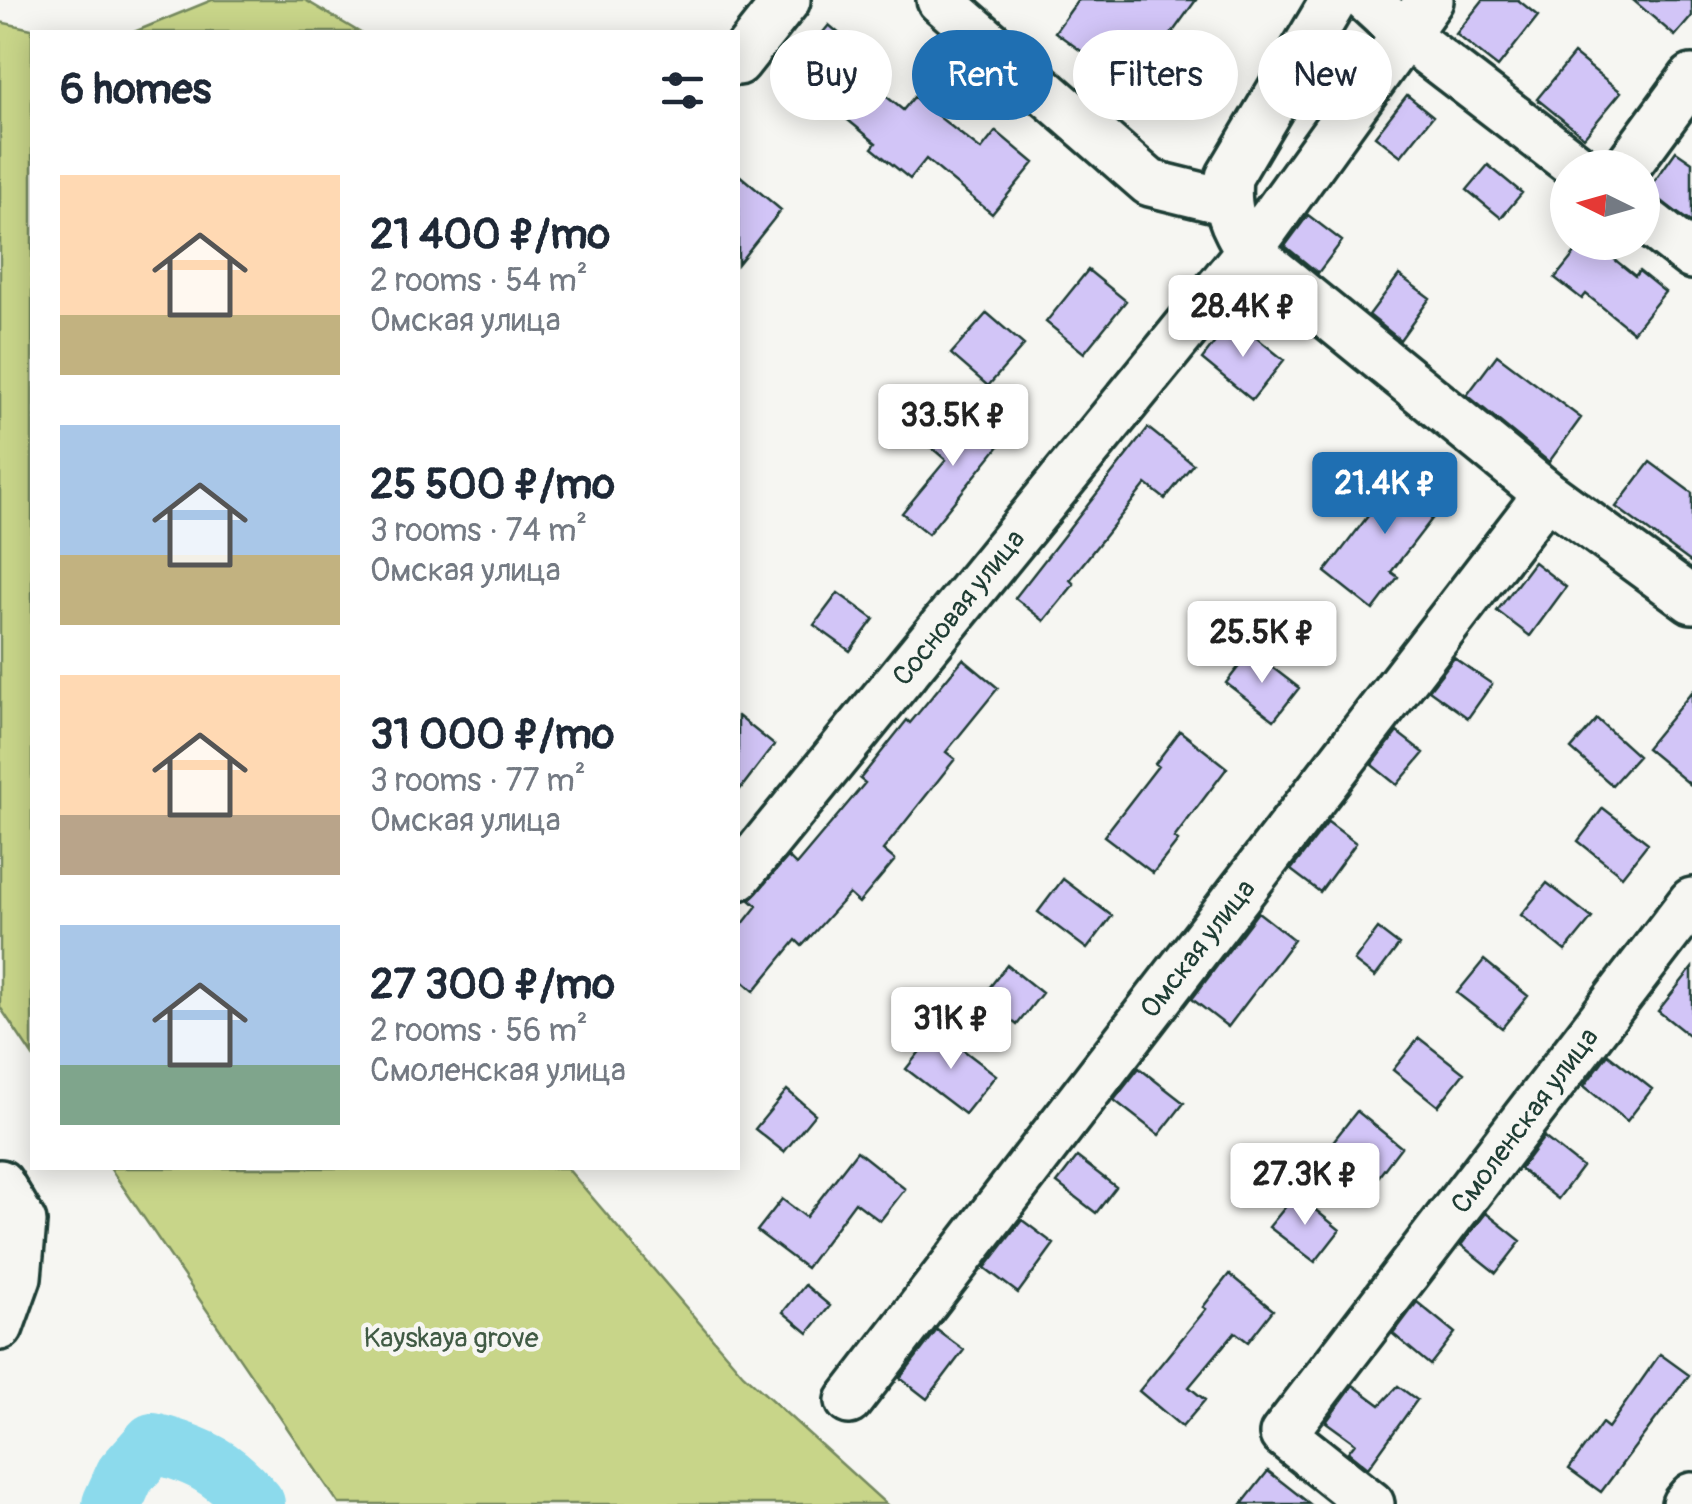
<!DOCTYPE html>
<html lang="en">
<head>
<meta charset="utf-8">
<style>
	:root { --surface:#fff; --page:#f6f6f7; --text:#1f2937; --muted:#747a83; --accent:#1f6fb2 }
	body { margin:0; font-family:Pangolin,sans-serif; background:var(--page); color:var(--text); height:100vh; display:flex; flex-direction:column; font-size:38px; white-space:nowrap }
	* { box-sizing:border-box; margin:0 }
	p { font-size:32px; color:var(--muted) }
	.icon { flex:none; width:55px; height:55px; fill:none; stroke:currentColor; stroke-width:2; stroke-linecap:round; stroke-linejoin:round }
	.map { position:relative; flex:1; overflow:hidden }
	.side { position:absolute; left:30px; top:30px; width:710px; height:1140px; display:flex; flex-direction:column; background:var(--surface); border-radius:0px; box-shadow:0 5px 25px #0003 }
	.side>* { flex:none }
	.hud { position:absolute; left:770px; top:30px; width:770px; height:90px; display:flex; gap:20px }
	.needle { width:65px; rotate:275deg }
	.tools { position:absolute; left:1550px; top:150px; display:grid; gap:20px }
	.tools a { display:grid; place-items:center; width:110px; height:110px; border-radius:50%; background:var(--surface); box-shadow:0 5px 25px #0003; font-size:50px }
	.price { position:absolute; translate:-50% -85px; padding:0 22px; border-radius:10px; background:#fff; color:#222; font-size:32px; line-height:65px; filter:drop-shadow(0 2px 5px #0008) }
	.price::after { content:''; position:absolute; left:50%; top:60px; width:30px; height:22px; margin-left:-15px; background:inherit; clip-path:polygon(0 0,100% 0,50% 100%) }
	.price.selected { background:var(--accent); color:#fff }
	ul { padding:0; list-style:none }
	li { display:flex; align-items:center; gap:30px; height:250px; padding:0 30px }
	li span { display:grid; place-items:center; flex:none; width:280px; height:200px; border-radius:0px; color:#555 }
	li>.icon { margin-inline-start:auto }
	span .icon { width:120px; height:120px; fill:#fffc; stroke-width:1 }
	li b { font-size:42px }
	h2 { display:flex; justify-content:space-between; align-items:center; height:120px; padding:0 30px; font-size:42px }
	.tag { padding:0 35px; border-radius:45px; background:var(--surface); box-shadow:0 5px 25px #0003; font-size:35px; line-height:90px }
	.tag.selected { background:var(--accent); color:#fff }
	.map>svg:first-child { display:block }
</style>
</head>
<body>
<div class="map">
<svg width="1692" height="1504" viewBox="0 0 1692 1504">
	<rect width="100%" height="100%" fill="#f6f6f2"/>
	<filter id="ink" filterUnits="userSpaceOnUse"><feTurbulence type="fractalNoise" baseFrequency=".01" numOctaves="2"/><feDisplacementMap in="SourceGraphic" scale="20" xChannelSelector="R" yChannelSelector="G"/><feConvolveMatrix kernelMatrix="1 2 1 2 8 2 1 2 1" color-interpolation-filters="sRGB"/></filter>
	<g filter="url(#ink)">
		<path fill="#c8d589" stroke="#74895e" stroke-width="2.5" d="M212 0H305L359 32H134Z
			M0 22 45 32H32V1055L0 1007Z
			M110 1168H567L743 1374 886 1504H339Z"/>
		<g fill="none" stroke-linecap="round" stroke-linejoin="round">
			<path stroke="#8cdaec" stroke-width="60" d="M112 1504 125 1475 153 1443C199 1455 224 1467 255 1504"/>
		</g>
		<path fill="#d2c5f7" stroke="#1f3d34" stroke-width="2.5" d="M1078 0H1196L1132 88 1055 32Z
			M1483 0H1518L1538 16 1498 67 1456 34Z
			M1633 0H1692V16L1675 36Z
			M829 25 856 48 844 62 903 110 914 97 981 150 996 131 1034 163 992 214 926 159 910 179 872 148 876 143 837 111 849 98 801 59Z
			M1574 54 1621 92 1584 137 1537 99Z
			M1407 95 1433 116 1401 156 1375 136Z
			M1676 151 1692 162V223L1647 192Z
			M1488 165 1522 193 1501 218 1467 190Z
			M738 174 781 210 738 264Z
			M1308 215 1342 241 1318 273 1285 246Z
			M1584 242H1593L1635 276 1639 271 1665 292 1633 332 1586 294 1582 299 1555 278Z
			M1088 270 1126 301 1084 353 1046 322Z
			M1399 275 1430 298 1400 340 1369 315Z
			M987 313 1024 345 988 386 951 354Z
			M1233 319 1284 360 1252 400 1202 359Z
			M1497 355 1581 418 1549 462 1467 395Z
			M965 409 1003 441 928 534 902 513 946 460 932 448Z
			M1148 428 1193 464 1165 499 1146 484 1070 580 1074 584 1044 621 1015 598Z
			M1650 462 1692 493V563L1616 507Z
			M1396 465 1445 502 1391 572 1398 577 1373 610 1325 572 1378 503 1371 497Z
			M1534 562 1566 587 1530 636 1497 611Z
			M838 593 874 619 850 651 814 625Z
			M1251 651 1299 688 1274 720 1226 683Z
			M1454 658 1492 684 1468 718 1429 690Z
			M963 659 998 688 946 752 955 759 883 850 895 860 859 903 849 894 802 946 796 940 754 991 738 977V930L757 906 750 900 788 857 796 865 865 783 860 779 907 720 910 723Z
			M1692 692V786L1646 748Z
			M738 716 774 745 738 792Z
			M1597 719 1638 756 1612 785 1571 749Z
			M1180 731 1227 768 1174 838 1178 841 1153 873 1104 836 1158 766 1155 764Z
			M1397 732 1424 753 1397 785 1372 765Z
			M1603 808 1648 843 1622 876 1578 841Z
			M1328 822 1356 843 1320 892 1291 870Z
			M1063 879 1112 916 1087 949 1038 912Z
			M1547 883 1592 918 1565 951 1521 915Z
			M1258 912 1294 940 1228 1027 1192 999Z
			M1378 929 1399 945 1375 977 1354 961Z
			M1484 960 1528 996 1502 1028 1457 993Z
			M1007 965 1042 993 1017 1025 982 997Z
			M1692 968V1038L1658 1011Z
			M937 1030 996 1075 965 1114 906 1069Z
			M1419 1038 1464 1073 1438 1106 1393 1070Z
			M1608 1054 1652 1089 1627 1121 1584 1086Z
			M1139 1068 1184 1103 1159 1135 1114 1100Z
			M787 1090 815 1114 784 1152 755 1129Z
			M1357 1111 1401 1147 1376 1180 1331 1144Z
			M1544 1137 1582 1167 1558 1199 1520 1169Z
			M857 1151 905 1189 880 1221 855 1202 806 1268 757 1231 782 1199 806 1217Z
			M1077 1157 1116 1187 1096 1213 1057 1183Z
			M1296 1194 1340 1230 1315 1262 1269 1227Z
			M1486 1213 1521 1241 1496 1273 1461 1245Z
			M1022 1220 1054 1244 1018 1293 985 1268Z
			M1229 1274 1273 1310 1248 1342 1235 1332 1189 1387 1205 1400 1182 1427 1139 1391 1206 1309 1203 1307Z
			M805 1285 830 1306 808 1333 783 1312Z
			M1417 1302 1455 1333 1430 1365 1393 1334Z
			M937 1330 964 1350 927 1399 900 1378Z
			M1660 1354 1689 1375 1601 1492 1569 1469 1602 1423 1608 1428Z
			M1353 1385 1380 1405 1398 1386 1417 1400 1368 1468 1348 1452 1355 1443 1326 1422Z
			M1268 1471 1310 1504H1242Z"/>
		<g fill="none" stroke-linecap="round" stroke-linejoin="round">
			<defs>
				<path id="minor" d="M940 0 1150 183 1227 202
					M1334 0 1229 177C1226 212 1232 222 1249 251L1547 494 1692 600
					M1367 0 1404 34 1579 168
					M738 62 787 0
					M1626 168 1692 78
					M1642 217 1692 256
					M738 877 1249 251 1430 0
					M0 1183 23 1222 18 1277 0 1327
					M849 1401 1547 494
					M1371 1504 1283 1434 1692 901
					M1685 1504 1692 1496"/>
			</defs>
			<use href="#minor" stroke="#1f3d34" stroke-width="52"/>
			<use href="#minor" stroke="#f6f6f2" stroke-width="45"/>
		</g>
	</g>
	<g text-anchor="middle" stroke-width="9" stroke-linejoin="round" paint-order="stroke">
		<g font-size="28" fill="#1f3d34" stroke="#f6f6f2">
			<text transform="translate(958 607) rotate(-51)" y="10">Сосновая улица</text>
			<text transform="translate(1197 948) rotate(-52)" y="10">Омская улица</text>
			<text transform="translate(1524 1120) rotate(-53)" y="10">Смоленская улица</text>
		</g>
		<g font-size="28" fill="#415b45" stroke="#f6f6f2">
			<text x="451" y="1347">Kayskaya grove</text>
		</g>
	</g>
</svg>
<div class="tools">
<a><svg class="needle" viewBox="-14 -14 28 28"><path d="M0-13l5 13h-10z" fill="#e53935"/><path d="M0 13l5-13h-10z" fill="#747a83"/></svg></a>
</div>
<b class="price" style="left:1243px;top:360px">28.4K ₽</b>
<b class="price" style="left:953px;top:469px">33.5K ₽</b>
<b class="price selected" style="left:1385px;top:537px">21.4K ₽</b>
<b class="price" style="left:1262px;top:686px">25.5K ₽</b>
<b class="price" style="left:951px;top:1072px">31K ₽</b>
<b class="price" style="left:1305px;top:1228px">27.3K ₽</b>
<div class="hud">
<a class="tag">Buy</a>
<a class="tag selected">Rent</a>
<a class="tag">Filters</a>
<a class="tag">New</a>
</div>
<section class="side">
<h2>6 homes<svg class="icon" aria-label="filters" viewBox="0 0 24 24"><path d="M4 7h16M4 17h16"/><circle cx="9" cy="7" r="2"/><circle cx="15" cy="17" r="2"/></svg></h2>
<ul>
<li><span style="background:linear-gradient(#ffd9b3 70%,#c2b280 0)"><svg class="icon" aria-label="home" viewBox="0 0 24 24"><path d="M3 11l9-7 9 7M6 9v11h12V9"/></svg></span><div><b>21 400 ₽/mo</b><p>2 rooms · 54 m²</p><p>Омская улица</p></div></li>
<li><span style="background:linear-gradient(#a9c7e8 65%,#c2b280 0)"><svg class="icon" aria-label="home" viewBox="0 0 24 24"><path d="M3 11l9-7 9 7M6 9v11h12V9"/></svg></span><div><b>25 500 ₽/mo</b><p>3 rooms · 74 m²</p><p>Омская улица</p></div></li>
<li><span style="background:linear-gradient(#ffd9b3 70%,#b9a48a 0)"><svg class="icon" aria-label="home" viewBox="0 0 24 24"><path d="M3 11l9-7 9 7M6 9v11h12V9"/></svg></span><div><b>31 000 ₽/mo</b><p>3 rooms · 77 m²</p><p>Омская улица</p></div></li>
<li><span style="background:linear-gradient(#a9c7e8 70%,#7fa58c 0)"><svg class="icon" aria-label="home" viewBox="0 0 24 24"><path d="M3 11l9-7 9 7M6 9v11h12V9"/></svg></span><div><b>27 300 ₽/mo</b><p>2 rooms · 56 m²</p><p>Смоленская улица</p></div></li>
</ul>
</section>
</div>
</body>
</html>
